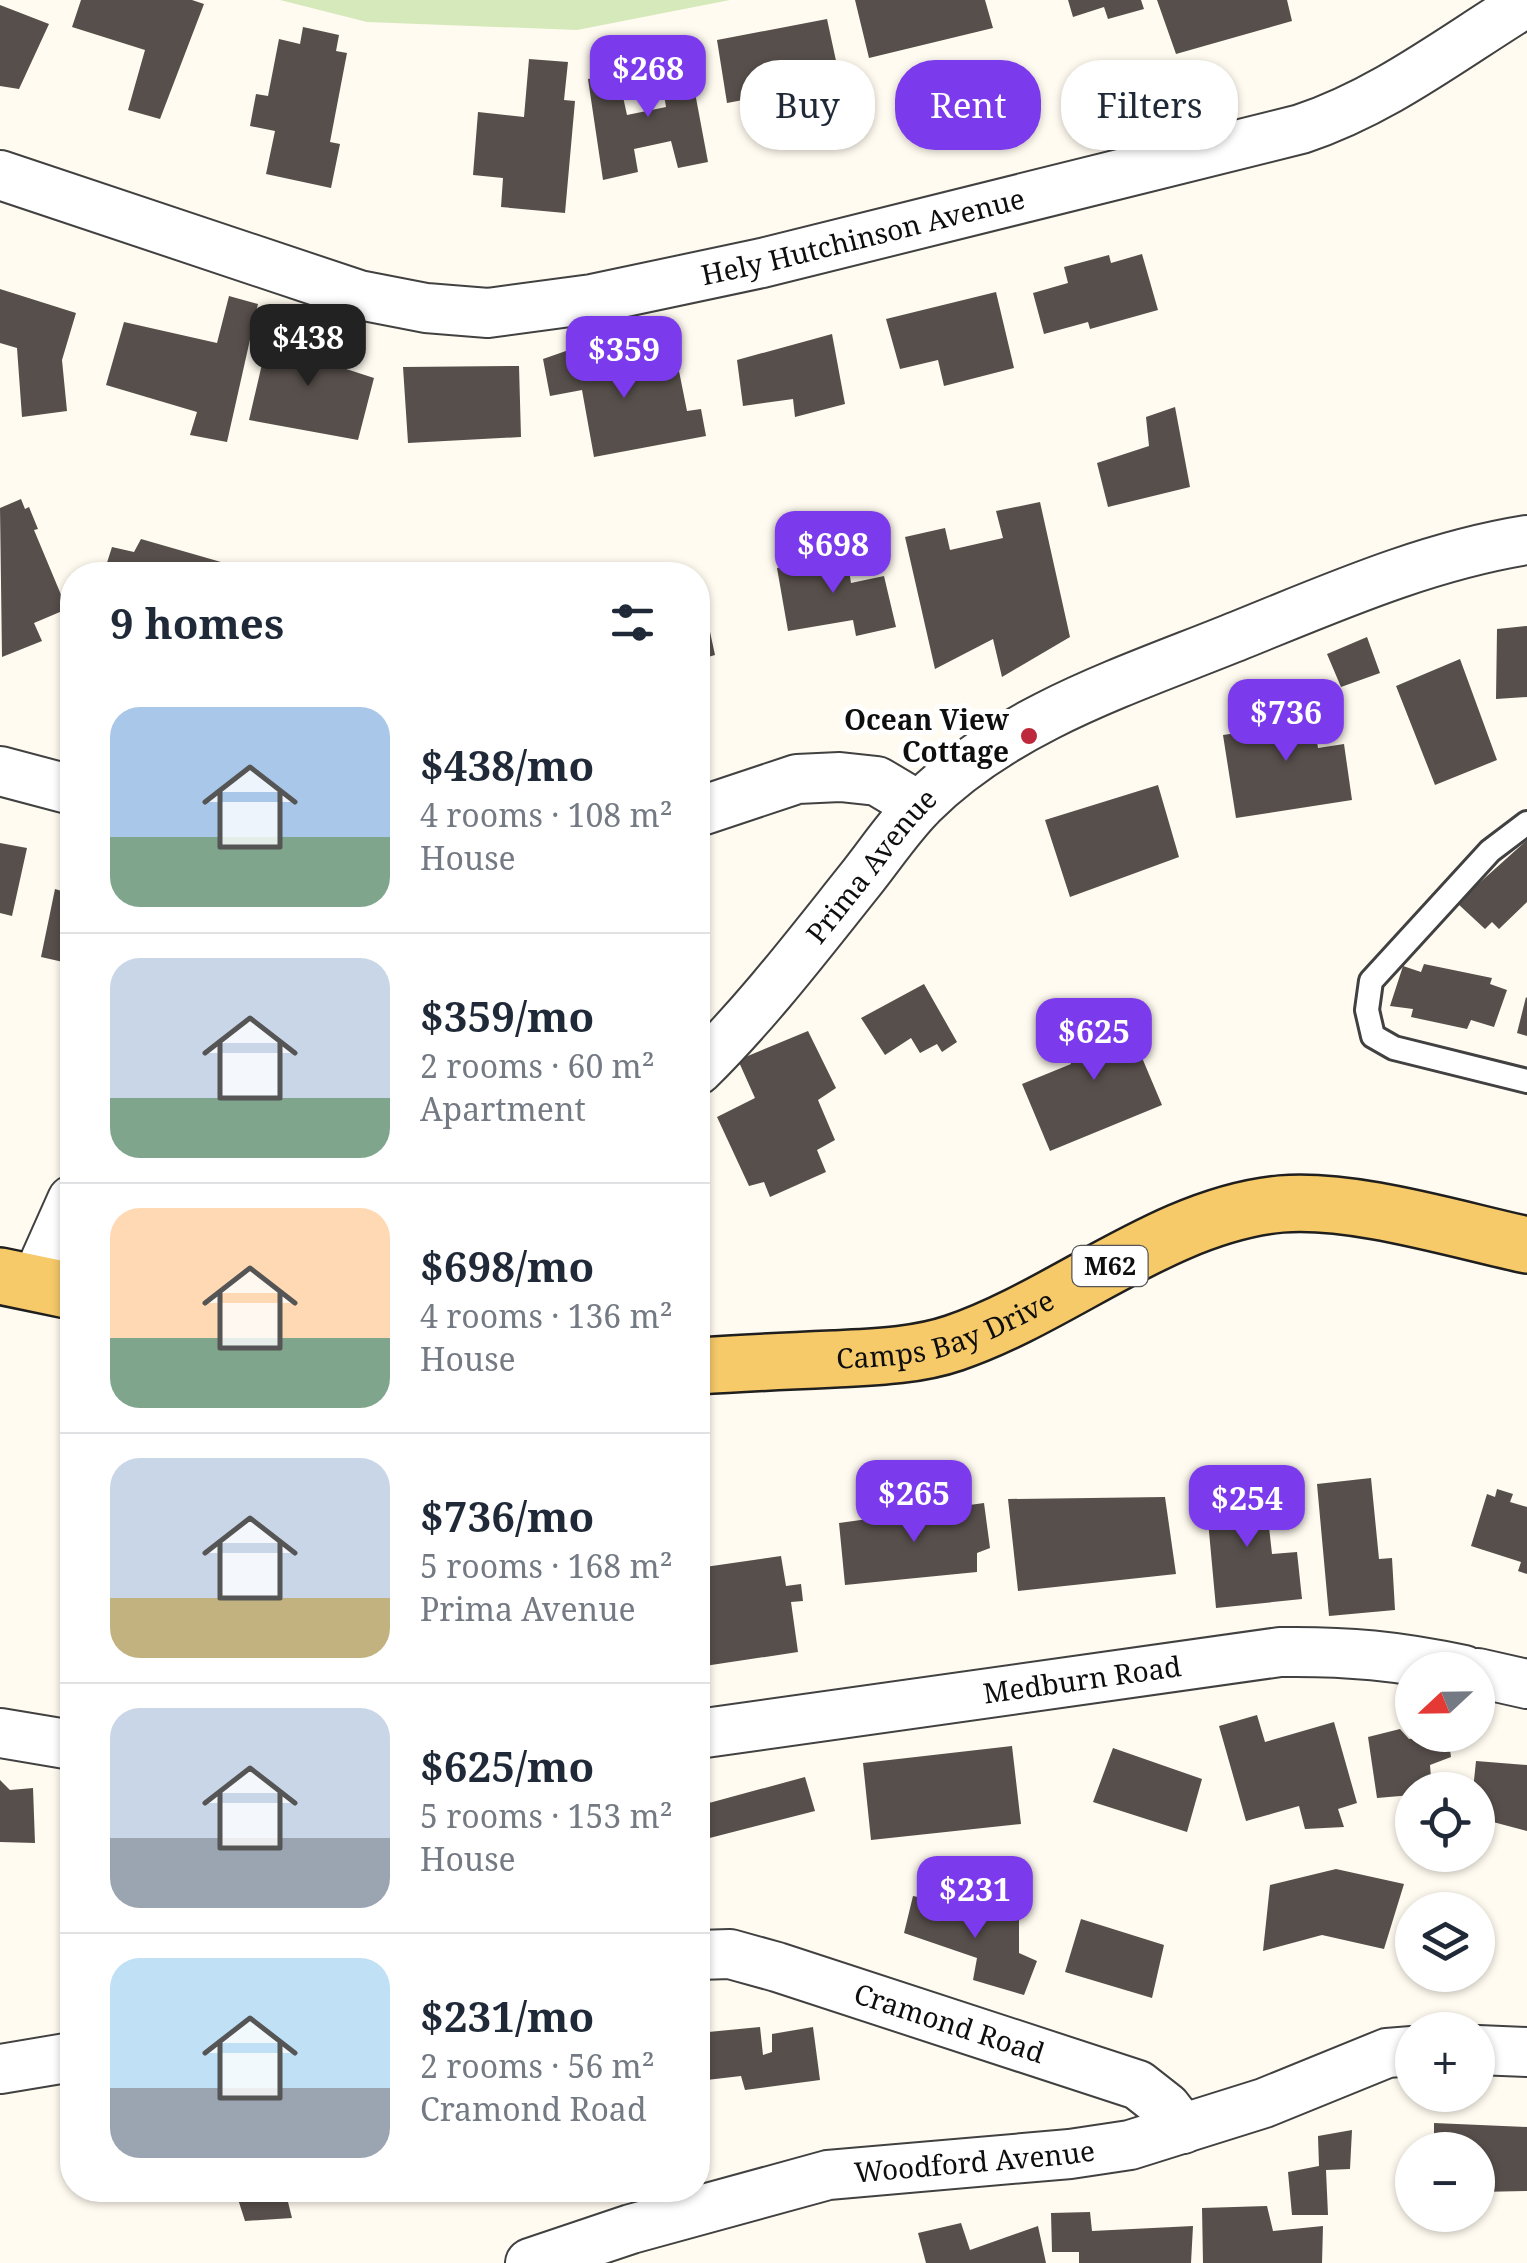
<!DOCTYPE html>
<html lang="en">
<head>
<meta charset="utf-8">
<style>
	:root { --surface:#fff; --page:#f2f2f3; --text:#1f2937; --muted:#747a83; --line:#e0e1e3; --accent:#7c3aed }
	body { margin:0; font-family:"Noto Serif",serif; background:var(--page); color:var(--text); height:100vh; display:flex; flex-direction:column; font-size:38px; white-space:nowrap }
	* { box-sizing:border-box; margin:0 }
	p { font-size:32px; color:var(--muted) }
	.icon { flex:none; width:55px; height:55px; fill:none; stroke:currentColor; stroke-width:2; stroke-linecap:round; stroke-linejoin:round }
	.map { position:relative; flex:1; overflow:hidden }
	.panel { position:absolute; left:60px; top:562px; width:650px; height:1640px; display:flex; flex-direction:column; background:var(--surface); border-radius:40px; box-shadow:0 2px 8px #0004 }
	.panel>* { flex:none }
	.banner { position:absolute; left:740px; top:60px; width:635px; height:90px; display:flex; gap:20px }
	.needle { width:65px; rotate:248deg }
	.fabs { position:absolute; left:1395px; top:1652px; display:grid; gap:20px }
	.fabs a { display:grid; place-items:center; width:100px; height:100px; border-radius:50%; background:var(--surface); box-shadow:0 2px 8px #0004; font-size:50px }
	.price { position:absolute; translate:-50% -85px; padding:0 22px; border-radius:20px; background:var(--accent); color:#fff; font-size:32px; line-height:65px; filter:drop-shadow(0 2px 5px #0008) }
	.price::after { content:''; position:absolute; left:50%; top:60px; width:30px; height:22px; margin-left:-15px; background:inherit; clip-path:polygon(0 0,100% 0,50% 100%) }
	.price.on { background:#222; color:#fff }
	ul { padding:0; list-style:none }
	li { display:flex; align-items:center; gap:30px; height:250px; padding:0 50px }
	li+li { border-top:2px solid var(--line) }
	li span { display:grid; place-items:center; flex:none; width:280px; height:200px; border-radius:30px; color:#555 }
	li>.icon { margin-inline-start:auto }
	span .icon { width:120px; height:120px; fill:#fffc; stroke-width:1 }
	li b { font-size:42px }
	h2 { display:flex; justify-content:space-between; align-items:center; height:120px; padding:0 50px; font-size:42px }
	.tag { padding:0 35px; border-radius:40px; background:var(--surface); box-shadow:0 2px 8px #0004; font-size:35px; line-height:90px }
	.tag.on { background:var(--accent); color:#fff }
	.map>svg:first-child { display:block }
</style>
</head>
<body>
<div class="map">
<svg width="1527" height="2263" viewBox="0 0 1527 2263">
	<rect width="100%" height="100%" fill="#fffbf0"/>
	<path fill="#d6e9ba" d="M280 0H730L577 30 367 22Z"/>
	<path fill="#574f4b" d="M81 0H192L204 4 160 119 128 110 145 50 72 27Z
		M855 0H985L993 28 869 58Z
		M1068 0H1141L1144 9 1108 19 1104 7 1073 17Z
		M1157 0H1287L1292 21 1176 54Z
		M0 5 49 24 19 89 0 86Z
		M827 19 846 107 812 114 801 74 759 84V97L727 103 717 40Z
		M303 27 339 35 336 51 347 53 330 142 340 144 331 188 266 174 275 131 250 126 256 94 268 96 279 39 300 44Z
		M687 50 708 162 678 168 671 141 634 149 638 172 603 180 588 79 618 74 627 115 666 107 658 58Z
		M529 59 568 62 564 100 575 101 565 213 501 207 503 178 473 175 478 112 524 117Z
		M1142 254 1158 310 1090 329 1088 322 1044 334 1033 293 1068 283 1064 267 1109 255 1111 263Z
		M0 289 76 313 62 360 67 411 22 417 17 348 0 343Z
		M996 292 1014 368 944 386 938 360 900 369 886 319Z
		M229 296 258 304 227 442 190 435 197 412 106 385 124 322 217 343Z
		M272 321 306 327 300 354 374 378 358 440 249 420Z
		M832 334 845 404 795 417 793 399 743 406 737 360Z
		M603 338 619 377 678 366 687 411 701 409 706 436 594 457 582 390 550 396 543 359Z
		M519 366 521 437 408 443 403 367Z
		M1175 407 1190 487 1108 507 1097 463 1149 446 1146 417Z
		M21 499 25 509 29 507 38 529 34 530 67 609 34 623 42 641 2 657 0 508Z
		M1040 502 1070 637 1002 677 993 639 935 669 905 537 945 528 950 550 1003 538 996 511Z
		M141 539 221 562 217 575H103L112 547 134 552Z
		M846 550 851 583 884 576 896 627 856 636 853 620 788 631 777 568Z
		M698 576 715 655 698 660Z
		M1527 626V697L1496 699 1497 629Z
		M1367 637 1380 673 1341 687 1327 654Z
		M1460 659 1497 760 1435 785 1396 686Z
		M1309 691 1318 748 1344 744 1352 800 1236 818 1223 735 1283 726 1278 695Z
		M1158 785 1179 857 1070 897 1045 820Z
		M1527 840V902L1499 929 1492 922 1485 929 1457 903Z
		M0 843 27 848 12 916 0 913Z
		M55 889 72 894V964L41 957Z
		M1424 964 1492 978 1490 984 1507 990 1494 1027 1471 1020 1467 1029 1411 1017 1413 1009 1390 1006 1403 966 1421 972Z
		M924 984 957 1042 942 1052 937 1044 920 1053 911 1038 885 1055 861 1018Z
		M1526 997 1527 998V1036L1517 1033Z
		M1118 1001 1162 1105 1050 1151 1022 1084 1071 1064 1065 1049 1093 1038 1083 1015Z
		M808 1031 836 1088 818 1100 835 1140 817 1150 826 1172 770 1197 764 1182 749 1186 717 1117 755 1098 738 1060Z
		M1371 1478 1379 1559 1392 1558 1395 1610 1329 1616 1317 1484Z
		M1264 1482 1272 1554 1297 1552 1302 1599 1216 1608 1205 1488Z
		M1497 1489 1513 1494 1510 1502 1527 1507V1574L1518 1571 1521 1562 1471 1546 1487 1494 1495 1497Z
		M1165 1497 1176 1574 1018 1591 1008 1499Z
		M984 1503 990 1548 977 1553V1572L845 1585 839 1523Z
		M781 1556 786 1586 801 1584 803 1601 791 1602 798 1652 698 1667V1568Z
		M1257 1715 1265 1742 1334 1722 1357 1803 1338 1809 1344 1827 1305 1829 1299 1806 1246 1821 1219 1726Z
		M1400 1729 1409 1739 1448 1735 1451 1757 1430 1765 1432 1790H1412V1795L1377 1798 1368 1737Z
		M1012 1746 1021 1824 871 1840 863 1763Z
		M1113 1748 1202 1779 1187 1832 1093 1802Z
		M1476 1761 1527 1765V1831L1478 1818V1790H1473Z
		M805 1777 815 1811 698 1841V1806Z
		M0 1780 10 1790 33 1788 35 1843 0 1842Z
		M1336 1869 1404 1884 1384 1949 1322 1935 1263 1951 1270 1885Z
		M913 1896 1019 1918V1953L1037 1961 1024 1995 973 1980 977 1958 904 1933Z
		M1081 1919 1164 1945 1152 1998 1065 1972Z
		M760 2027 763 2055 772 2052V2034L813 2027 820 2080 745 2090 741 2076 698 2081V2033Z
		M1434 2123 1527 2127V2191L1478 2192V2150H1434Z
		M1352 2130 1350 2169 1326 2170 1328 2215H1292L1288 2172 1319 2166 1318 2136Z
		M235 2190H285L292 2218 245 2221Z
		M1267 2206 1273 2231 1323 2226 1322 2263H1203L1202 2208Z
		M1090 2212 1092 2231 1193 2226 1191 2263H1079V2252H1052L1051 2213Z
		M961 2223 970 2250 1038 2226 1046 2263H926L918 2233Z"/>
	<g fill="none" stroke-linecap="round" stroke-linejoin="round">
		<defs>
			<path id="lane" d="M1527 823 1490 851 1371 981 1367 1010 1373 1036 1394 1048 1527 1081"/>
			<g id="street">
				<path id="s1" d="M0 175 359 295 426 308 488 313 592 299 762 263 1301 129C1385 101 1452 48 1527 2"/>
				<path d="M0 771 72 790"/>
				<path d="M698 812 797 779 840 777 877 781 919 806"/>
				<path id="s2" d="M698 1070C757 1012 808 945 860 880 880 855 899 826 922 803 1009 717 1129 680 1240 635 1334 597 1427 556 1527 540"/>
				<path d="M35 1283 72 1200"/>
				<path d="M1478 1673 1527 1684"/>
				<path d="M0 1733 72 1745"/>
				<path id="s3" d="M698 1734 1280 1652C1348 1651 1398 1656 1464 1670"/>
				<path id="s4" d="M698 1955 730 1954 777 1967 1138 2085 1166 2107 1183 2129"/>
				<path d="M1478 2050 1527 2052"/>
				<path d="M0 2069 72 2057"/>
				<path id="s5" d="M530 2263 631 2229 828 2175 1070 2154 1130 2145 1264 2103 1387 2053 1412 2051"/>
			</g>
			<g id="primary">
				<path d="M0 1276 72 1291"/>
				<path id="s6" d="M698 1366C743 1363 788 1361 834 1359 873 1357 916 1356 954 1343 1063 1306 1164 1215 1281 1204 1354 1198 1454 1229 1527 1245"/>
			</g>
		</defs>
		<use href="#lane" stroke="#414141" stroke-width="28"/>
		<use href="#street" stroke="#414141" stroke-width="52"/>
		<use href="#primary" stroke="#1f1f1f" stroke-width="60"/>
		<use href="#lane" stroke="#fff" stroke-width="22"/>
		<use href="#street" stroke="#fff" stroke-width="48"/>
		<use href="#primary" stroke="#f6c969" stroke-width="55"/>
	</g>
	<circle fill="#bd283a" stroke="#fff" stroke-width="4" cx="1029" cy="736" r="10"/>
	<g text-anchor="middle" stroke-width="10" stroke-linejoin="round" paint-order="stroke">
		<rect fill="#fff" stroke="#565656" stroke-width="2.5" x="1072.5" y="1246" width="75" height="40" rx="8"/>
		<g font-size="25" font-weight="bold" fill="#0e0e0e">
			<text x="1110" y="1275">M62</text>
		</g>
		<g font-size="28" fill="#0e0e0e" stroke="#fff">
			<text dy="10" stroke="none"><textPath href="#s1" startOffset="892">Hely Hutchinson Avenue</textPath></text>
			<text dy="10" stroke="none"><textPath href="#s2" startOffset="268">Prima Avenue</textPath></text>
			<text dy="10" stroke="none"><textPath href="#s6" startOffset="252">Camps Bay Drive</textPath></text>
			<text dy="10" stroke="none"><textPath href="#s3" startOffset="388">Medburn Road</textPath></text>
			<text dy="10" stroke="none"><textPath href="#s4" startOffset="262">Cramond Road</textPath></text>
			<text dy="10" stroke="none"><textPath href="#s5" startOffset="458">Woodford Avenue</textPath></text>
		</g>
		<g font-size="28" font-weight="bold" fill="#0e0e0e" stroke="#fff" text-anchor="end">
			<text x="1009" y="730">Ocean View<tspan x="1009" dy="32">Cottage</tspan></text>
		</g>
	</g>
</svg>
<div class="fabs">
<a><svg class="needle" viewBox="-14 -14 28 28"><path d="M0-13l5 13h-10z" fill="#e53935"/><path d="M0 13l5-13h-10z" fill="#747a83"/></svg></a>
<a><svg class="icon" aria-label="locate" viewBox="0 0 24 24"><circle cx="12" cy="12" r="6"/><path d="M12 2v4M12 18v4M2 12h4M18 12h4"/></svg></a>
<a><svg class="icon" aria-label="layers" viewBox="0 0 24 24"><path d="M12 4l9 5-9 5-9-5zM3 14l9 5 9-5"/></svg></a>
<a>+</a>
<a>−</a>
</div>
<b class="price" style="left:648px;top:120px">$268</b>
<b class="price on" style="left:308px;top:389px">$438</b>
<b class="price" style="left:624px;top:401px">$359</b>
<b class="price" style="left:833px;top:596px">$698</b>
<b class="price" style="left:1286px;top:764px">$736</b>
<b class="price" style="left:1094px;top:1083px">$625</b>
<b class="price" style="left:914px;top:1545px">$265</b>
<b class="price" style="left:1247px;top:1550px">$254</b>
<b class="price" style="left:975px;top:1941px">$231</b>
<div class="banner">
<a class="tag">Buy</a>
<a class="tag on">Rent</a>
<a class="tag">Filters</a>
</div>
<section class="panel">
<h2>9 homes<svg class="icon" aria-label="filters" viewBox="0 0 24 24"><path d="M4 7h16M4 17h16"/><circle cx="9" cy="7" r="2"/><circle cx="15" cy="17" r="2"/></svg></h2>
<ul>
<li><span style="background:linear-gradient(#a9c7e8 65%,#7fa58c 0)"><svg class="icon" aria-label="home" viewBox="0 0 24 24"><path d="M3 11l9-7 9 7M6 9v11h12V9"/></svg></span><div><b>$438/mo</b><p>4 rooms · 108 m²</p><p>House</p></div></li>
<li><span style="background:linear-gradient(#c9d6e8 70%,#7fa58c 0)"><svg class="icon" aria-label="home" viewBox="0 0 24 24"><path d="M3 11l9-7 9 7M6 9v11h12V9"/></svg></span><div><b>$359/mo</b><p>2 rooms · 60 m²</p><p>Apartment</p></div></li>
<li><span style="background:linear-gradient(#ffd9b3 65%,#7fa58c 0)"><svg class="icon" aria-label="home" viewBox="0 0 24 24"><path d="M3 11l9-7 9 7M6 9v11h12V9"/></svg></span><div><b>$698/mo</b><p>4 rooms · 136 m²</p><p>House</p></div></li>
<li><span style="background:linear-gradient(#c9d6e8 70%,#c2b280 0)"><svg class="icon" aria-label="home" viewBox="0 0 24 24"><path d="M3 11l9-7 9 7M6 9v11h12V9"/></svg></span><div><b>$736/mo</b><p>5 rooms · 168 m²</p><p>Prima Avenue</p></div></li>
<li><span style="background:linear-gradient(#c9d6e8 65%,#9aa5b1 0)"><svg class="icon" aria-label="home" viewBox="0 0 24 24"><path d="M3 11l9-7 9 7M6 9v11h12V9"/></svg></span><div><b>$625/mo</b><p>5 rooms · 153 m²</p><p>House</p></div></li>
<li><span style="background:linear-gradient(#bfe0f5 65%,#9aa5b1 0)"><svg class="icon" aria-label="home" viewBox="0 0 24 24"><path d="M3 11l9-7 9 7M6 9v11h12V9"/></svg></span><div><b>$231/mo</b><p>2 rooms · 56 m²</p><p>Cramond Road</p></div></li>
</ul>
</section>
</div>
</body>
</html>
